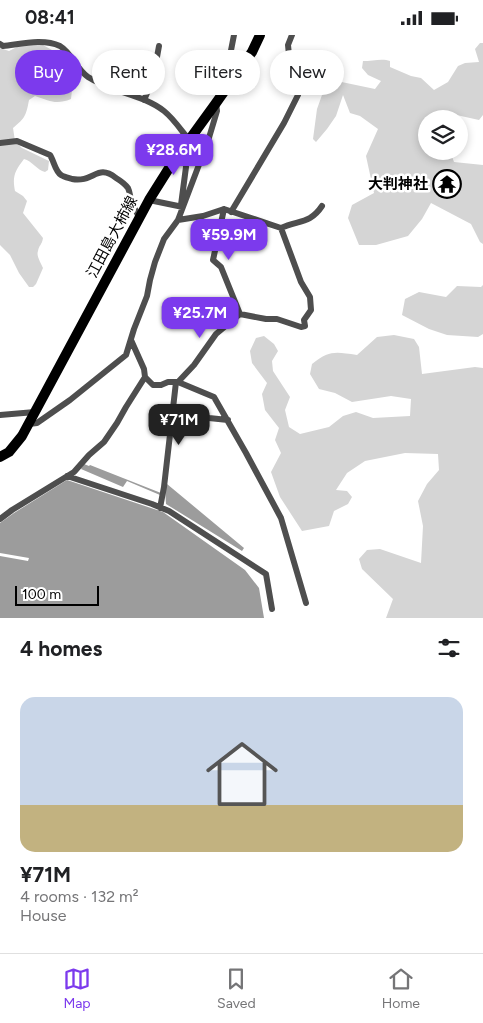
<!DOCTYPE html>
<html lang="en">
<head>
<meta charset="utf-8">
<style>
	:root { --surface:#fff; --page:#f6f6f6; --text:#202124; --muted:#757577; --line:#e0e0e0; --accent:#7c3aed }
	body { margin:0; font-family:Figtree,"Noto Sans JP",sans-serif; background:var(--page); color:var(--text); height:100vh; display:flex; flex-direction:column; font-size:19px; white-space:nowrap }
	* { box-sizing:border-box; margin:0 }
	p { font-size:16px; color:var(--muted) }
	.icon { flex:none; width:28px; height:28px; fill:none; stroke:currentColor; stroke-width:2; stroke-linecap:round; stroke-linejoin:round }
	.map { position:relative; height:583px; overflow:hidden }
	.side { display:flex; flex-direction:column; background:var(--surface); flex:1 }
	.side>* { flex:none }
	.top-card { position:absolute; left:15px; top:15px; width:454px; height:45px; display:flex; gap:10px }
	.buttons { position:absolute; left:418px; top:75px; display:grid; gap:10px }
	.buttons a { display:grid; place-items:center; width:50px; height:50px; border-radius:50%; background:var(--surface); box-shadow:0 2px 8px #0003; font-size:25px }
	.scale { position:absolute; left:15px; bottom:12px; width:84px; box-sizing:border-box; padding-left:5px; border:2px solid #000; border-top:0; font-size:14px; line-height:18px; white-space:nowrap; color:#000; -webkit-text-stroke:4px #fff; paint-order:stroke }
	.price { position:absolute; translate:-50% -42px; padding:0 11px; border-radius:10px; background:var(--accent); color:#fff; font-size:16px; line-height:32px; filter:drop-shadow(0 1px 2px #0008) }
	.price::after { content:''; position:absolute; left:50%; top:30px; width:15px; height:11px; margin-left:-8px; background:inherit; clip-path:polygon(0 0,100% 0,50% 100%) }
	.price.current { background:#222; color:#fff }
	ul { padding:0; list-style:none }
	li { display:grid; align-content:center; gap:10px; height:265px; padding:0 20px }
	li span { display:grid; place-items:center; height:155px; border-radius:15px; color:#555 }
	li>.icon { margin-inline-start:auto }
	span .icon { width:90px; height:90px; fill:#fffc; stroke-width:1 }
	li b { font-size:21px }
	h2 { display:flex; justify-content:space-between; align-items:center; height:60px; padding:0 20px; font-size:21px }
	.tag { padding:0 18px; border-radius:22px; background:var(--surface); box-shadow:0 2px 8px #0003; font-size:18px; line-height:45px }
	.tag.current { background:var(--accent); color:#fff }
	.status { display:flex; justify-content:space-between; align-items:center; height:35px; padding:0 25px; background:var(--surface); direction:ltr }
	.status svg { height:14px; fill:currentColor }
	.dock { display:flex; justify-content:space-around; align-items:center; height:70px; border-top:1px solid var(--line); background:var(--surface); font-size:14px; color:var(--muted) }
	.dock a { display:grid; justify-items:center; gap:2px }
	.dock .current { color:var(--accent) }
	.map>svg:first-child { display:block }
</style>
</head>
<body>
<div class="status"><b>08:41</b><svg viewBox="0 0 49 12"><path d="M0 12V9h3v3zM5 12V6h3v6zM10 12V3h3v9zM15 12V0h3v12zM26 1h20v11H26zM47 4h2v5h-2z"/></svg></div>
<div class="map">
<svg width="483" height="583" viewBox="0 0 483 583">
	<rect width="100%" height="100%" fill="#fff"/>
	<path fill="#d5d5d5" d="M480 8H483V80L479 85 452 79 453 84H426V116H450L454 127 483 130V209L480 207 471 189 431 168 422 184 408 201 376 210H359L348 183 352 170 374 158 366 121 378 94 360 81 350 78 343 60 336 81 327 94 316 107 313 104 317 74 327 46 332 45 375 54 381 46 368 40 362 33 363 26C372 26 383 23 390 26V32L411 41 421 43 434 55 448 47 458 31 465 28 479 27 475 14Z
		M21 10H43L70 25 72 30V55L71 64C56 70 50 66 35 61L29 65C26 81 25 83 13 93L15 106 22 113 49 126 48 135 45 137C37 135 32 126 24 124 15 136 12 141 15 156L23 161 27 166 23 178 43 203C42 210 39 210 38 216 36 221 41 228 43 233L36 249 33 252H29L19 238 10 220 0 210V13L9 16Z
		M483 250V299L478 302 447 300 429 294 402 280 405 264 419 257 446 262 457 251 481 252Z
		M394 300 414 304 419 312 422 339 475 332 483 333V583H386L393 564 362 534 359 524 367 515 380 514 421 528 423 491 418 466 427 449 439 435 438 419 405 418 365 426 347 438 336 455 347 456 352 462 348 469 334 476 329 491 302 496 280 462 271 437 281 418 275 405 279 393 265 375 262 359 267 348 252 328 250 316 256 303 264 301 274 309 278 316 272 326 273 336 290 362 285 375 289 392 300 399 329 392 343 381 356 377 373 383 410 381 411 364 391 361 352 367 335 358 319 354 310 339 312 329C330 315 335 317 357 320L377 302Z"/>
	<path fill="#9c9c9c" d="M84 429 89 431 90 430 161 458 160 460 127 446 123 452 81 434Z
		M67 445 163 477 245 535 259 553 264 583H0V521L28 526 29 523 0 518V488L14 478Z
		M167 449 244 513 242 516 166 469 165 453Z"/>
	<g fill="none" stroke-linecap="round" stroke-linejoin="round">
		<path stroke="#4e4e4e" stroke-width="6" d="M0 9 3 11C21 9 43 3 60 11 72 18 77 35 88 42 111 57 142 59 164 76 174 84 181 95 189 105
			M227 52 226 41 234 0
			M144 65 153 44 159 11
			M0 108 17 106 50 120C54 126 55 136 61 140 64 142 69 143 72 144 94 148 97 128 116 143 121 146 125 149 128 153 130 157 130 161 131 165 133 171 137 177 139 183
			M149 165 183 172
			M181 170 186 132 184 113
			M224 174 213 225 221 232 240 279
			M231 177 284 88 298 60 299 53 289 20 288 10 292 0
			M178 185 203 181 224 174 281 193 301 247 310 262 311 275 304 285 305 291 301 292 277 284H266L240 279 216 299 194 330 178 347
			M281 193C299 185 310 189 322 171
			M131 305 144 334 145 342
			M172 375 209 383 228 385
			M0 380 35 377
			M29 389 37 388 70 365 126 320 134 294 147 261 150 245 155 227 164 204 178 185 208 106 217 76 216 68
			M67 441 152 469 169 476 266 539 272 574
			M160 473 164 452 176 347
			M0 484 12 475 74 437 89 420 104 407 117 388 126 372 145 342 153 350H161L168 347H178L214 362 246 418 281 483 306 568"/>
		<path stroke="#000" stroke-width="10" d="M0 422 9 417 22 401 149 165 171 130 216 68 252 17 260 0"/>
	</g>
	<defs>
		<symbol id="temple-ring" viewBox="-11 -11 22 22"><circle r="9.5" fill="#fff" stroke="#000" stroke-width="1.5"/><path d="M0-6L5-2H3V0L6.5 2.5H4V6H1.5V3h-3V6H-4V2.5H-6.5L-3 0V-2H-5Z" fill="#000"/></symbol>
	</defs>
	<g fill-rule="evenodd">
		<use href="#temple-ring" x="431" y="133" width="32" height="32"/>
	</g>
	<g text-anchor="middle" stroke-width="5" stroke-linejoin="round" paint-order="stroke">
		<g font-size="15" font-weight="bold" fill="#000" stroke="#fff" text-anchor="end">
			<text x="428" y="154">大判神社</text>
		</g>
		<g font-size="15" fill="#000" stroke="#fff">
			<text transform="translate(112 202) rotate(-62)" y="5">江田島大柿線</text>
		</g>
	</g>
</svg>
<div class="buttons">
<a><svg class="icon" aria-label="layers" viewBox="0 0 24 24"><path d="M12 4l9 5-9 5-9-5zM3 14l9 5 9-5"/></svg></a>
</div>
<div class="scale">100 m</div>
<b class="price" style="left:174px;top:141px">¥28.6M</b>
<b class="price" style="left:229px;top:226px">¥59.9M</b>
<b class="price" style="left:200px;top:304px">¥25.7M</b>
<b class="price current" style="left:179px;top:411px">¥71M</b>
<div class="top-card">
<a class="tag current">Buy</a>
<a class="tag">Rent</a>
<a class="tag">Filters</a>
<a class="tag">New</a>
</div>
</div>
<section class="side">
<h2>4 homes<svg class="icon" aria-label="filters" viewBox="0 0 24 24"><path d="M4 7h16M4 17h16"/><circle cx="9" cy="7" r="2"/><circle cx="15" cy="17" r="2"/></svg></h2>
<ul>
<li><span style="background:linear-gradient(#c9d6e8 70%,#c2b280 0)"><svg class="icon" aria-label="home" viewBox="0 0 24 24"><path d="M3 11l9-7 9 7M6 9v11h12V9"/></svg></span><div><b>¥71M</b><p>4 rooms · 132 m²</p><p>House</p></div></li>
</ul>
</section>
<nav class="dock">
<a class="current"><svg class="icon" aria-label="map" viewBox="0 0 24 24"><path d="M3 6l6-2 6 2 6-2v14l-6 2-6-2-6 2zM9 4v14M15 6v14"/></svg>Map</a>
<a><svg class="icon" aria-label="saved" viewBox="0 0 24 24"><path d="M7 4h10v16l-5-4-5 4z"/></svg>Saved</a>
<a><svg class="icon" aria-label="home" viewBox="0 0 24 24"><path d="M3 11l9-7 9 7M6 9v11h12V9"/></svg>Home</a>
</nav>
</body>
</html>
